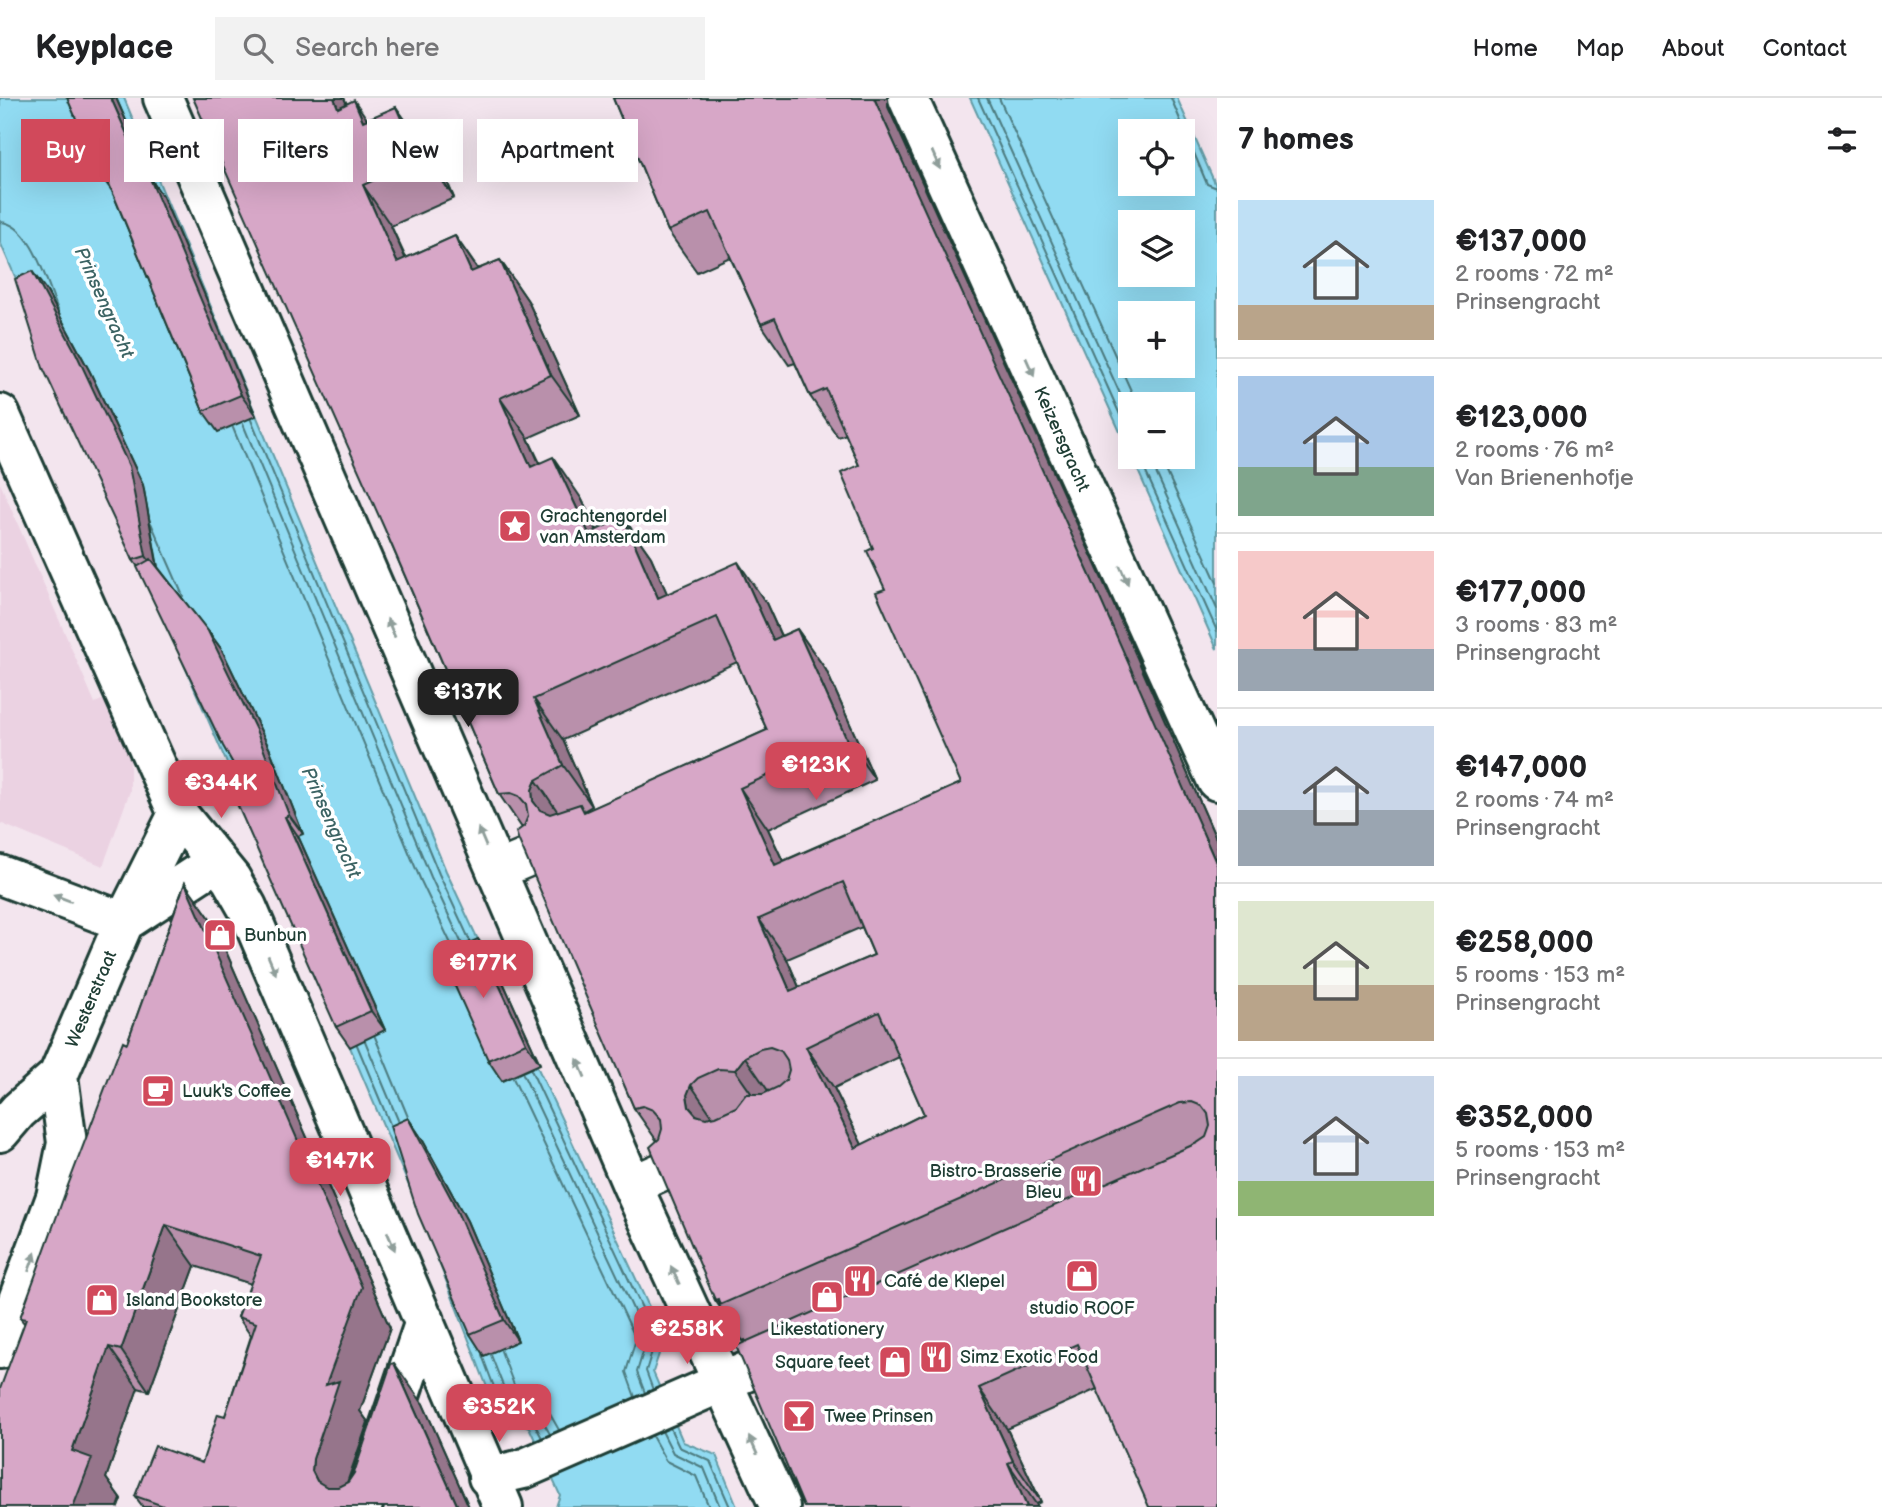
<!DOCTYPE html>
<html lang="en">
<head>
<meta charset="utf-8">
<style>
	:root { --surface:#fff; --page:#f2f2f2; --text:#202124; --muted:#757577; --line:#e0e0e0; --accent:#d1495b }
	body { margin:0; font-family:"Balsamiq Sans",sans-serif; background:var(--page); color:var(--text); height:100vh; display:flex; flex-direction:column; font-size:26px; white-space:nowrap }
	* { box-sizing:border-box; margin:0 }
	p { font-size:23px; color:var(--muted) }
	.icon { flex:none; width:38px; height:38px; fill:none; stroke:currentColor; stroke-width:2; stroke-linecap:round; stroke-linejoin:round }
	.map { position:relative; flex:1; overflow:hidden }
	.sheet { display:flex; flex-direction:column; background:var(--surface); width:665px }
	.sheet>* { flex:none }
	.hud { position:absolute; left:21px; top:21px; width:665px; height:63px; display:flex; gap:14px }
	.tools { position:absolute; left:1118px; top:21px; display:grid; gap:14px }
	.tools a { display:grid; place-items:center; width:77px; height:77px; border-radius:0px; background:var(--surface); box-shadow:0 7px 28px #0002; font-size:35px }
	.price { position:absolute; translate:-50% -60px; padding:0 16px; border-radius:14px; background:var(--accent); color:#fff; font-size:23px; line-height:46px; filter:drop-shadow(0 2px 4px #0008) }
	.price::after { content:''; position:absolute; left:50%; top:42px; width:21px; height:16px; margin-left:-10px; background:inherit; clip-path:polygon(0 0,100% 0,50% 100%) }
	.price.selected { background:#222; color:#fff }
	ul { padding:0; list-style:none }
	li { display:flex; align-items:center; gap:21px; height:175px; padding:0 21px }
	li+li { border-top:2px solid var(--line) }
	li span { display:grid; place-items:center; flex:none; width:196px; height:140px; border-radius:0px; color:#555 }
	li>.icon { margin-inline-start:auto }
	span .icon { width:84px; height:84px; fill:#fffc; stroke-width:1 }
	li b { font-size:30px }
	h2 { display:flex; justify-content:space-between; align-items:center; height:84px; padding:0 21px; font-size:30px }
	.chip { padding:0 24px; border-radius:0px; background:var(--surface); box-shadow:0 7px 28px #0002; font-size:24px; line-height:63px }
	.chip.selected { background:var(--accent); color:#fff }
	header { display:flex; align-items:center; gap:42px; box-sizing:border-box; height:98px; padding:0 35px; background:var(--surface); border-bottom:2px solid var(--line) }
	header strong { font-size:33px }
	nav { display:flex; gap:38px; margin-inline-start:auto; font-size:24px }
	.search { width:490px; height:63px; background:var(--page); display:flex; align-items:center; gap:18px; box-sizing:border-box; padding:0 24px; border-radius:0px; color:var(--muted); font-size:26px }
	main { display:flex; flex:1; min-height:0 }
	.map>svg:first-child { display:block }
</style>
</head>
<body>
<header>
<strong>Keyplace</strong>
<div class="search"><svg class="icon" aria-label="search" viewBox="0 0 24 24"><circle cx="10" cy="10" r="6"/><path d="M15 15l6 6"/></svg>Search here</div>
<nav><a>Home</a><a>Map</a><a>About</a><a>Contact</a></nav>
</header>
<main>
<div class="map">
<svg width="1217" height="1409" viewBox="0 0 1217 1409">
	<rect width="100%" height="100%" fill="#f3e5ee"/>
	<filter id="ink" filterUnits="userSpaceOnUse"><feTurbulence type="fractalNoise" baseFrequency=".0143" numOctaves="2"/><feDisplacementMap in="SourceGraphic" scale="14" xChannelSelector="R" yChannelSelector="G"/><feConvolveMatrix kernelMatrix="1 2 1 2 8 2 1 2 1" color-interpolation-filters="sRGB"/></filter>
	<g filter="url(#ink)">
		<path fill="#ebd2e2" d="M0 385 95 605 106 600 130 661V693L103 768 0 725Z"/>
		<path fill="#91dbf2" stroke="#639ca6" stroke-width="2" fill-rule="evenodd" d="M0 0H124L446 773 664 1241 653 1274 683 1344 716 1357 737 1409H556L560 1397 529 1329 497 1315 415 1102 327 895 0 144Z
			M970 0H1177L1217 90V551L1132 359H1183V306H1130V356ZM1130 33H1183V86H1130ZM1130 124H1183V177H1130ZM1130 215H1183V268H1130Z"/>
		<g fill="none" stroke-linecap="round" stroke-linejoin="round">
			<path stroke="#4d7c80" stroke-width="2" d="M978 0 1130 339
				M987 0 1130 318
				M999 0 1137 306
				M1171 0 1207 86 1217 90
				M0 124C32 125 47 186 58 212
				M251 322 439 776 470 843
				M243 326 431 779 462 846
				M233 330 421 783 453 850
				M1139 359 1217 533
				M1149 359 1217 511
				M1160 359 1217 485
				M151 425 183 498
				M375 939 408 1019
				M365 943 398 1022
				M357 947 390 1026
				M531 972 656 1240 646 1273 653 1292
				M523 976 647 1241 637 1274 645 1295
				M513 980 636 1241 626 1274 635 1299
				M501 1253 517 1295 546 1309 559 1332
				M482 1257 502 1310 533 1323 542 1340
				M491 1257 509 1303 539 1317 550 1336
				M670 1330 679 1349 710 1363 730 1409
				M662 1333 673 1355 704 1370 720 1409
				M652 1338 666 1363 696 1378 709 1409"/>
			<defs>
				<path id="pedestrian" d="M496 773 536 756
					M632 1087 670 1070"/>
				<path id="minor" d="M163 0 632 1087 780 1409
					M908 0 1217 683
					M0 316 178 716 231 781 247 809 503 1409
					M0 777 124 824
					M124 824 216 764
					M0 1034 18 1013 58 978 124 824 178 716
					M0 1251 56 1099 67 1045 58 978
					M488 1379 523 1371 748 1273
					M362 1409 425 1223"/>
			</defs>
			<use href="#pedestrian" stroke="#1f3d34" stroke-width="42"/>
			<use href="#minor" stroke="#1f3d34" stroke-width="44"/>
			<use href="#pedestrian" stroke="#fff" stroke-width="37"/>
			<use href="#minor" stroke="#fff" stroke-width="38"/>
		</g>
		<path fill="#b990ab" stroke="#1f3d34" stroke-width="2" fill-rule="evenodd" d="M116 0 154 86 163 99 256 318 218 334 203 313 112 93 101 78Z
			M344 0 347 6 367 22 396 9 406 23 438 62 454 100 391 128 406 160 455 138 478 171 500 162 528 203 580 317 528 340 540 365 581 400 597 432 623 419 651 459 667 496 766 505 781 538 797 531 826 572 875 682 768 731 783 763 961 685 885 491 873 450 859 367 846 336 838 339 810 298 795 265 789 267 761 226 730 159 697 174 668 133 613 0H888V9L1121 523 1217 743V1409L1097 1291 1007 1331 1041 1404 1036 1406 1038 1409H804L746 1244 745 1242 743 1243 715 1202 657 1043 634 1010 522 730 499 696 386 434ZM737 564 767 632 585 714V712L592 708 563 642ZM862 829 874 857 799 889 787 861ZM899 959 924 1016 862 1047 834 990Z
			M46 192 90 274 143 387 158 469 208 533 222 552 270 652 303 736 298 738 385 932 350 949 336 929 252 699 138 469 133 462Z
			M185 785 214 826 390 1230 360 1313 368 1324 347 1385 423 1306 469 1409H143L135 1398 202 1365 225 1318 251 1238 238 1219 251 1186 195 1168 149 1293 138 1290 106 1380 121 1401 118 1409 24 1225 20 1220 127 945Z
			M493 862 540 966 502 983 488 962Z
			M408 1020 422 1041 467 1123 518 1243 484 1258 470 1236Z"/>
		<path fill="#96758b" stroke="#1f3d34" stroke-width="2" d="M111 0H116L154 86 163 99 256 318 241 297Z
			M334 0H344L367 51 338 10Z
			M874 0H888V9L1121 523 1217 743V767Z
			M354 2 382 43 363 23Z
			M396 9 418 40 410 22 438 62 454 100 403 25Z
			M363 87 391 128 425 205 397 164Z
			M455 138 483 179 471 174Z
			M500 162 528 203 580 317 551 277Z
			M32 173 46 192 90 274 143 387 159 477 146 458Z
			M500 300 528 340 559 410 531 369Z
			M553 359 581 400 618 477 589 436Z
			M623 419 651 459 684 534 658 500Z
			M738 464 766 505 801 583 773 542Z
			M797 531 826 572 875 682 847 642Z
			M208 533 222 552 270 652 303 736 289 717Z
			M534 601 563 642 592 708 563 667Z
			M536 682 564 723 562 744 533 703 532 692Z
			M740 690 768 731 801 802 775 767Z
			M285 719 298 738 385 932 371 913Z
			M185 785 214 826 390 1230 360 1313 368 1324 341 1402 317 1383 312 1373 313 1361 326 1287Z
			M759 821 787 861 818 934 790 893Z
			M478 841 493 862 540 966 526 945Z
			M806 949 834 990 884 1091 855 1050Z
			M745 959 773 1000 763 1012 735 972Z
			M691 987 719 1028 715 1038 689 1009 687 997Z
			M408 1020 422 1041 467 1123 518 1243 504 1222Z
			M166 1127 195 1168 149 1293 121 1252Z
			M109 1249 138 1290 106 1380 121 1401 118 1409H73L72 1353Z
			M394 1265 423 1306 469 1409H458Z
			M979 1290 1007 1331 1041 1404 1013 1363Z
			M1008 1365 1036 1406 1038 1409H1027Z"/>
		<path fill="#d7a7c7" stroke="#1f3d34" stroke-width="2" fill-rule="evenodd" d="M67 0H111L146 79 149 78 241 297 203 313 105 76 101 78Z
			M193 0H334L338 10 354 2 363 23 396 9 403 25 410 22 426 59 363 87 397 164 455 138 471 174 500 162 551 277 500 300 531 369 553 359 589 436 623 419 658 500 738 464 773 542 797 531 847 642 740 690 775 767 961 685 876 494 885 491 867 453 873 450 841 375 859 367 826 291 810 298 775 220 761 226 710 114 668 133 613 0H874L1092 482 1217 767V1409H1149L1077 1246 979 1290 1013 1363 1008 1365 1027 1409H804L736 1248 1197 1045 1206 1039 1210 1028 1208 1016 1202 1008 1192 1004 1180 1005 720 1207 718 1201 715 1202 650 1049 659 1041 662 1031 661 1021 653 1012 643 1008 634 1010 519 743 516 734 524 728 528 718 526 706 519 698 511 695 499 696 386 434ZM717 519 767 632 584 714 580 706 550 716 540 712 533 703 532 692 536 682 563 667 534 601ZM843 784 874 857 790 893 759 821ZM879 914 924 1016 855 1050 806 949ZM770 949 781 953 787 962 789 972 786 982 778 989 763 996H746L736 1009 716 1018 706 1020 696 1017 689 1009 687 997 691 987 698 980 718 971 735 972 745 959 760 951Z
			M32 173 76 255 129 368 146 458 133 462 43 270 15 181Z
			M151 461 208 533 256 632 289 717 285 719 371 913 336 929 237 706 252 699 223 648 137 469Z
			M185 785 362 1189 326 1287 339 1283 313 1361 312 1373 317 1383 327 1389H338L348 1384 354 1375 391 1266 394 1265 458 1409H166L135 1398 155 1348 202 1365 218 1316 225 1318 256 1225 238 1219 261 1158 166 1127 121 1252 109 1249 72 1353 92 1360 73 1409H0V1291L26 1221 20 1220 67 1090 123 943 127 945Z
			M478 841 526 945 488 962 441 857Z
			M408 1020 452 1102 504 1222 470 1236 418 1116 390 1028Z"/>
		<defs><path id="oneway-solid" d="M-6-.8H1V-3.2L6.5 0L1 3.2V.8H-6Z" transform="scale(1.75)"/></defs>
		<g fill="#8f9e9a">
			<use href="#oneway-solid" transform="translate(936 62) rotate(66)"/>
			<use href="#oneway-solid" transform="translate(1030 269) rotate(66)"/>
			<use href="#oneway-solid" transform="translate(1124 477) rotate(66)"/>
			<use href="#oneway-solid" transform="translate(391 530) rotate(-113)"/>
			<use href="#oneway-solid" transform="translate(482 739) rotate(-113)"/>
			<use href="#oneway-solid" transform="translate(62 800) rotate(-159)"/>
			<use href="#oneway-solid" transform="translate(272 867) rotate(67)"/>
			<use href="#oneway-solid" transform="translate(581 970) rotate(-113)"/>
			<use href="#oneway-solid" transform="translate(391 1143) rotate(67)"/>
			<use href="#oneway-solid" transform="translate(32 1164) rotate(-70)"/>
			<use href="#oneway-solid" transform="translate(675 1177) rotate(-115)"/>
			<use href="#oneway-solid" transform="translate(753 1347) rotate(-114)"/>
		</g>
	</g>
	<defs>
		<symbol id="sight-square" viewBox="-11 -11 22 22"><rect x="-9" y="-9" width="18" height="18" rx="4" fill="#d1495b" stroke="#fff"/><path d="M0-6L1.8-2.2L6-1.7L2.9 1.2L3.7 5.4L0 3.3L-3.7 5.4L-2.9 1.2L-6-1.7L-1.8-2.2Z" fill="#fff"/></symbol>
		<symbol id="shop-square" viewBox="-11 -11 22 22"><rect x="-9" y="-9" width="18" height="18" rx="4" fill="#d1495b" stroke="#fff"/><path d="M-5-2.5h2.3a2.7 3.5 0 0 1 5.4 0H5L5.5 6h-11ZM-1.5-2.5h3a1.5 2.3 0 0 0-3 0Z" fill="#fff"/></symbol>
		<symbol id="cafe-square" viewBox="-11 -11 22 22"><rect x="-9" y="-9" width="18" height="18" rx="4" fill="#d1495b" stroke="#fff"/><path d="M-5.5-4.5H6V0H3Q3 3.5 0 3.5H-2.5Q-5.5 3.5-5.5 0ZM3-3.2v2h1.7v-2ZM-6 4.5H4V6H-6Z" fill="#fff"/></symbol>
		<symbol id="restaurant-square" viewBox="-11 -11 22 22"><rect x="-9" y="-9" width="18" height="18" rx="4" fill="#d1495b" stroke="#fff"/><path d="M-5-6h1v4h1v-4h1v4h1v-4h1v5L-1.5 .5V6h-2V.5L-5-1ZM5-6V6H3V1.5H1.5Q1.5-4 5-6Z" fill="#fff"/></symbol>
		<symbol id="bar-square" viewBox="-11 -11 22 22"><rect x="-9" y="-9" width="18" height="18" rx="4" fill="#d1495b" stroke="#fff"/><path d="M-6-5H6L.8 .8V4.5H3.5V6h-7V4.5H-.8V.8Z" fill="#fff"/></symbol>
	</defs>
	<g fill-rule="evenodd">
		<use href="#sight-square" x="496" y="409" width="38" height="38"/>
		<use href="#shop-square" x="201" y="818" width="38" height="38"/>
		<use href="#cafe-square" x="139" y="974" width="38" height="38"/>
		<use href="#restaurant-square" x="1067" y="1064" width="38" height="38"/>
		<use href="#shop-square" x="1063" y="1159" width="38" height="38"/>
		<use href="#restaurant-square" x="841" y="1164" width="38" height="38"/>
		<use href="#shop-square" x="808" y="1180" width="38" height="38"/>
		<use href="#shop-square" x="83" y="1183" width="38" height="38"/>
		<use href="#restaurant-square" x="917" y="1240" width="38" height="38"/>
		<use href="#shop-square" x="876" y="1245" width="38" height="38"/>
		<use href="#bar-square" x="780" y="1299" width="38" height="38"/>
	</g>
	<g text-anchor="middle" stroke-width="7" stroke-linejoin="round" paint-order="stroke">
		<g font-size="18" fill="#1f3d34" stroke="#fff">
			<text transform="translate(1062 341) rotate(66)" y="6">Keizersgracht</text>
			<text transform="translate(91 901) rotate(-67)" y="6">Westerstraat</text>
		</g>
		<g font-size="18" fill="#1f3d34" stroke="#fff" text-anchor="start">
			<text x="540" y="424">Grachtengordel<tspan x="540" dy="21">van Amsterdam</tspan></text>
			<text x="244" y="843">Bunbun</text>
			<text x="182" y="999">Luuk's Coffee</text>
			<text x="1062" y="1079" text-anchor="end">Bistro-Brasserie<tspan x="1062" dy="21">Bleu</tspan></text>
			<text x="884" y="1189">Café de Klepel</text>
			<text x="126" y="1208">Island Bookstore</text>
			<text x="1082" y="1216" text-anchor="middle">studio ROOF</text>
			<text x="827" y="1237" text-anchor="middle">Likestationery</text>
			<text x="960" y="1265">Simz Exotic Food</text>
			<text x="870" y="1270" text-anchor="end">Square feet</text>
			<text x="824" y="1324">Twee Prinsen</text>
		</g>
		<g font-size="19" font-style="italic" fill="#3c6464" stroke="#fff">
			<text transform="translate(105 204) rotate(66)" y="7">Prinsengracht</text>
			<text transform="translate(332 724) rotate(66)" y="7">Prinsengracht</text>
		</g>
	</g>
</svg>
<div class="tools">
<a><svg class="icon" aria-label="locate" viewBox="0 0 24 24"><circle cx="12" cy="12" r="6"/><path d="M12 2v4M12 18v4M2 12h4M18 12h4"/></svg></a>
<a><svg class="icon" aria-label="layers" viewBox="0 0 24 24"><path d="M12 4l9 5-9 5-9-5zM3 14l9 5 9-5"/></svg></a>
<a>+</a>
<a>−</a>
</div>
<b class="price selected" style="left:468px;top:631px">€137K</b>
<b class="price" style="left:816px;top:704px">€123K</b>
<b class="price" style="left:221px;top:722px">€344K</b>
<b class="price" style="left:483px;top:902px">€177K</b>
<b class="price" style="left:340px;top:1100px">€147K</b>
<b class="price" style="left:687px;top:1268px">€258K</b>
<b class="price" style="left:499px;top:1346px">€352K</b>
<div class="hud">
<a class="chip selected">Buy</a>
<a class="chip">Rent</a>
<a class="chip">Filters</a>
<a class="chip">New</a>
<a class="chip">Apartment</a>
</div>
</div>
<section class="sheet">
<h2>7 homes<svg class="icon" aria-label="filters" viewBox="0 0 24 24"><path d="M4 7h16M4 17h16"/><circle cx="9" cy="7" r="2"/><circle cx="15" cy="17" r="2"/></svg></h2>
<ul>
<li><span style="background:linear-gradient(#bfe0f5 75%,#b9a48a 0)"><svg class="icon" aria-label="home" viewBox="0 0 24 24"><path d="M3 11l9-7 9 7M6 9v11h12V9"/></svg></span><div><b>€137,000</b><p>2 rooms · 72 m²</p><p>Prinsengracht</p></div></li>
<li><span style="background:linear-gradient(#a9c7e8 65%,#7fa58c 0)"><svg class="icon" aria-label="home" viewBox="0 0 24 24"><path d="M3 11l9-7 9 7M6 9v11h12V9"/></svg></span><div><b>€123,000</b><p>2 rooms · 76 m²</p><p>Van Brienenhofje</p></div></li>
<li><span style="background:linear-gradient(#f6c9c9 70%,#9aa5b1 0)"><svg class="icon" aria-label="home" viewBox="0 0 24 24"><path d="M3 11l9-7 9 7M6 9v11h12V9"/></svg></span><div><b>€177,000</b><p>3 rooms · 83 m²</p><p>Prinsengracht</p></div></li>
<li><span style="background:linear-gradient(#c9d6e8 60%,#9aa5b1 0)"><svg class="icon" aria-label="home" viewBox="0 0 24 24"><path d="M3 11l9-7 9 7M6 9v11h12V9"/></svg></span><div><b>€147,000</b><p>2 rooms · 74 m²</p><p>Prinsengracht</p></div></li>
<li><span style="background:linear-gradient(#dfe7d0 60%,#b9a48a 0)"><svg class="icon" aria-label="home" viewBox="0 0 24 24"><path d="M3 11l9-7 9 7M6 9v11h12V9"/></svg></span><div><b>€258,000</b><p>5 rooms · 153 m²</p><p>Prinsengracht</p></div></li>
<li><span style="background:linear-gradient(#c9d6e8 75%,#8fb573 0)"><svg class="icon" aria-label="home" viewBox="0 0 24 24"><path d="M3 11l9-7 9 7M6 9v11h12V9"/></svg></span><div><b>€352,000</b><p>5 rooms · 153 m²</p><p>Prinsengracht</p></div></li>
</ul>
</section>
</main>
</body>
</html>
